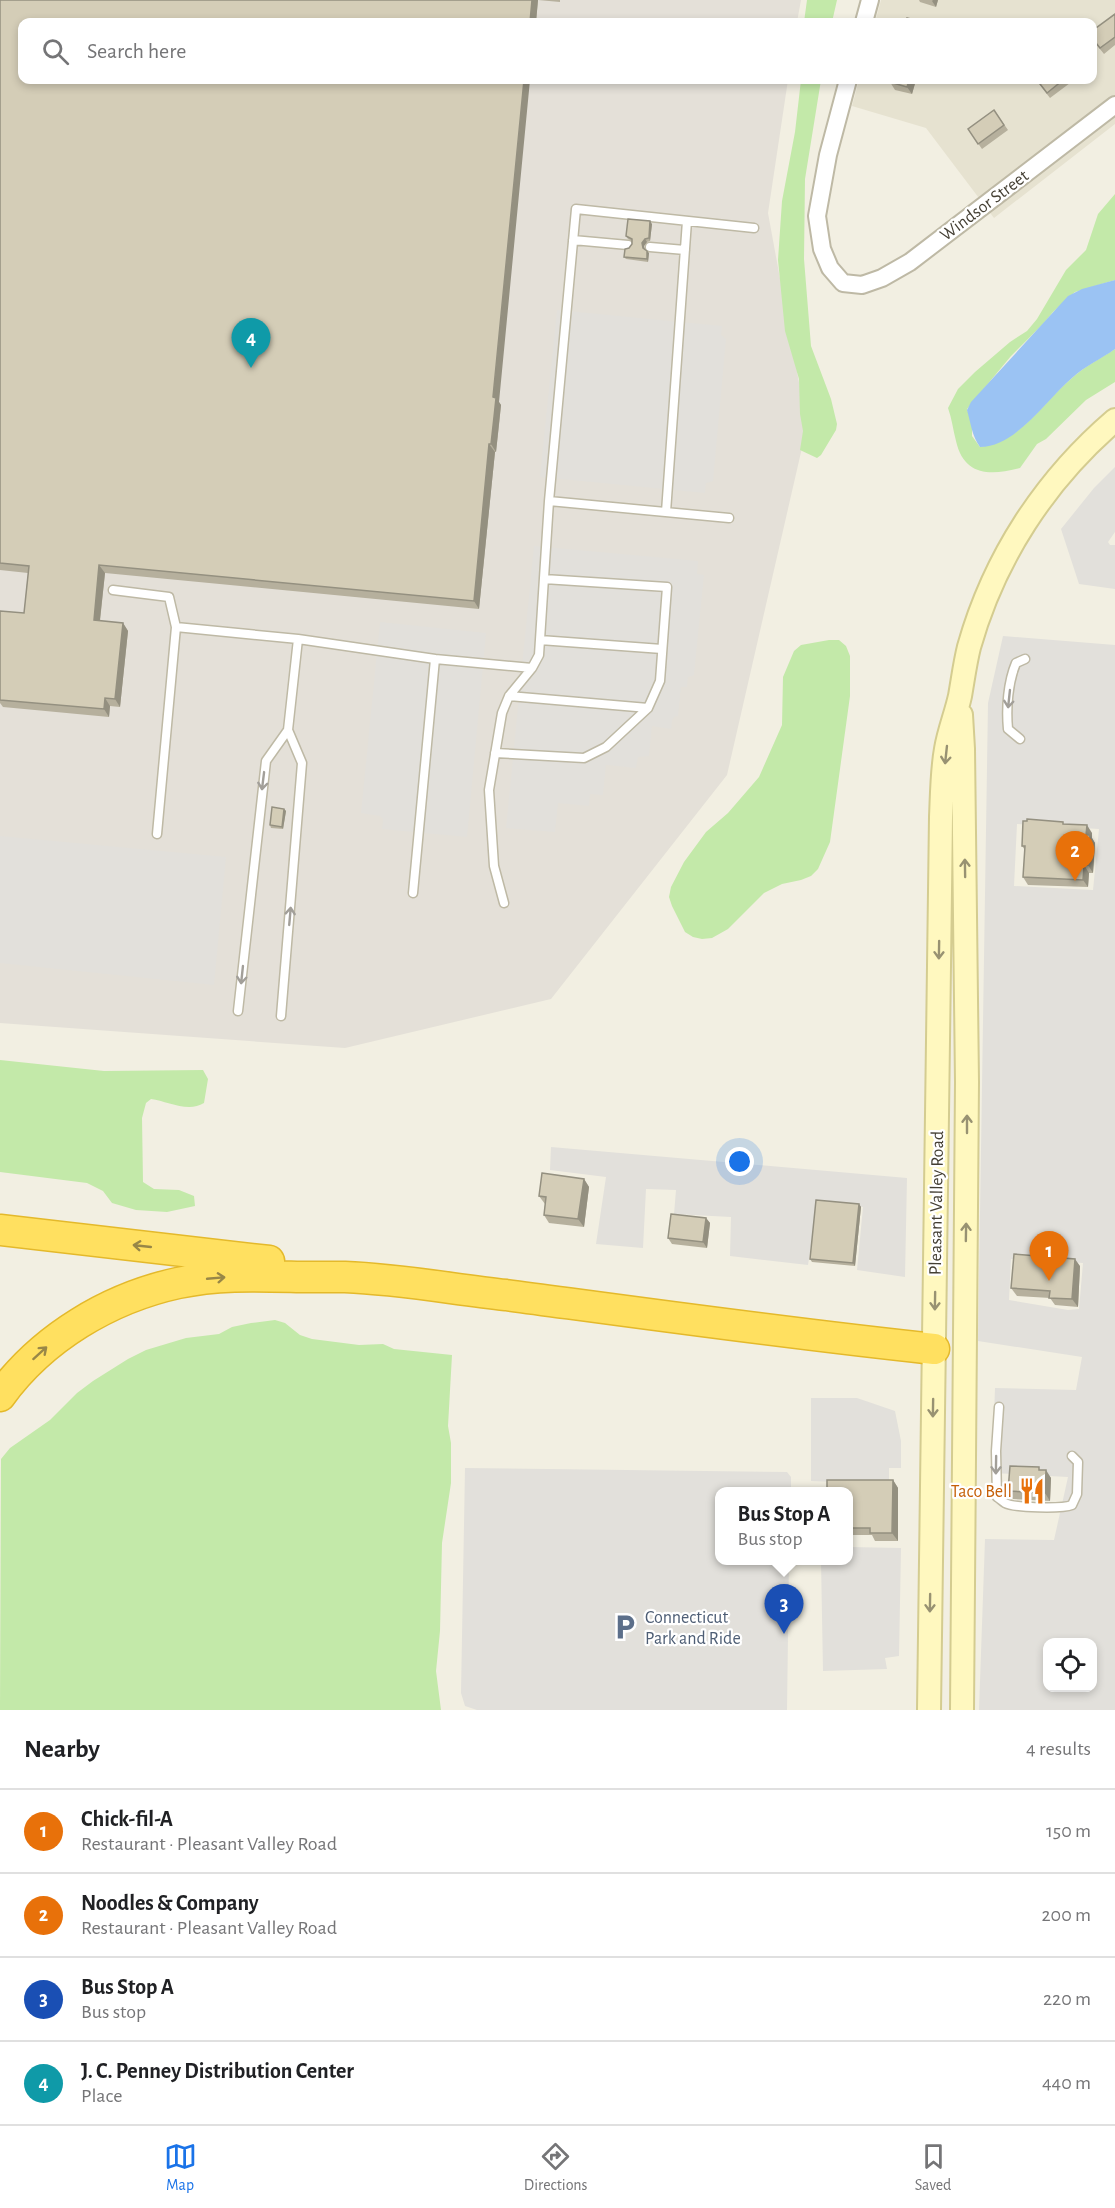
<!DOCTYPE html>
<meta charset="utf-8">
<style>
:root{--surface:#fff;--page:#f6f6f6;--text:#202124;--muted:#757577;--line:#e0e0e0;--accent:#1a73e8}
body{margin:0;font-family:"Alegreya Sans",sans-serif;background:var(--page);color:var(--text)}
.controls{position:absolute;right:18px;bottom:18px;display:grid;overflow:hidden;border-radius:12px;box-shadow:0 3px 9px #0003}
.controls button{width:54px;height:54px;display:grid;place-items:center;padding:0;border:0;border-bottom:2px solid var(--line);background:var(--surface);color:var(--text);font:30px sans-serif}
.you{position:absolute;left:740px;top:1162px;width:21px;height:21px;margin:-15px;border:4px solid #fff;border-radius:50%;background:#1a73e8;box-shadow:0 0 0 9px #1a73e833}
.badge{display:grid;place-items:center;width:39px;height:39px;border-radius:50%;background:var(--accent);color:#fff;font-size:20px;font-weight:700}
.pin{position:absolute;translate:-50% -50px;filter:drop-shadow(0 2px 3px #0008)}
.pin::after{content:'';position:absolute;top:32px;width:21px;height:18px;background:inherit;clip-path:polygon(0 0,100% 0,50% 100%)}
.popup{position:absolute;left:715px;top:1487px;width:138px;height:78px;box-sizing:border-box;display:grid;place-content:center;border-radius:12px;background:var(--surface);filter:drop-shadow(0 2px 4px #0005);font-size:20px;white-space:nowrap;color:var(--muted)}
.popup b{font-size:22px;color:var(--text)}
.popup::after{content:'';position:absolute;left:50%;top:100%;margin-left:-12px;border:12px solid transparent;border-top-color:var(--surface)}
.list{margin:0;padding:0;list-style:none}
h2{display:flex;justify-content:space-between;align-items:center;height:78px;margin:0;padding:0 24px;font-size:26px}
h2 small{font-size:20px;font-weight:400;color:var(--muted)}
.list li{display:grid;grid-template-columns:39px 1fr auto;gap:18px;align-items:center;box-sizing:border-box;height:84px;padding:0 24px;border-top:2px solid var(--line)}
.list b{display:block;font-size:22px;white-space:nowrap}
.list p{margin:0;font-size:20px;white-space:nowrap;color:var(--muted)}
.list em{font-size:20px;font-style:normal;color:var(--muted)}
.icon{flex:none;width:33px;height:33px;fill:none;stroke:currentColor;stroke-width:2;stroke-linecap:round;stroke-linejoin:round}
.map{position:relative;flex:none;width:1115px;height:1710px;overflow:hidden}
.search{position:absolute;background:var(--surface);box-shadow:0 3px 9px #0003;left:18px;right:18px;top:18px;height:66px;display:flex;align-items:center;gap:15px;box-sizing:border-box;padding:0 21px;border-radius:12px;color:var(--muted);font-size:22px}
.sheet{height:414px;background:var(--surface)}
nav{display:flex;justify-content:space-around;align-items:center;box-sizing:border-box;height:84px;border-top:2px solid var(--line);background:var(--surface);font-size:16px;color:var(--muted)}
nav a{display:grid;justify-items:center;gap:3px}
nav .on{color:var(--accent)}
.map>svg:first-child{display:block}
</style>
<div class="map">
<svg width="1115" height="1710" viewBox="0 0 1115 1710">
<rect width="100%" height="100%" fill="#f2efe2"/>
<path fill="#e6e2d0" d="M881,0H1115V124L994,218L926,128L852,106L859,80H1092V22H875Z"/>
<path fill="#e4e0d8" d="M0,0H801L797,22H22V80H788L768,213L807,426L727,775L551,999L345,1048L0,1023Z"/>
<path fill="#c3e9a9" d="M807,0H837L832,22H804Z
M801,80H821L805,179L804,259L811,346L831,399L837,424L836,430L821,455L817,458L800,450L803,431L800,414L799,379L785,331L778,260L782,201L795,132Z
M1115,194V280L1075,292L1053,312L1043,324L1011,356L967,409L972,424V436L980,447C1022,441 1042,403 1072,378C1084,367 1101,358 1115,349V382L1086,400L1046,439L1037,444L1020,468C990,476 964,476 956,441C953,430 952,419 948,408L958,389L975,372L1010,342L1027,331L1037,319L1066,270L1086,250L1098,214Z
M829,640H839L846,646L850,656V696L830,842L818,869L811,876L801,880L782,884L764,893L728,929L712,938L702,939L693,937L685,932L672,906L669,897L671,887L684,862L706,832L728,813L759,777L782,725L783,677L794,651L801,645Z
M0,1060L104,1071L203,1070L208,1079L204,1103C188,1113 167,1101 151,1099L146,1103L142,1118L143,1182L154,1189L179,1190L194,1196L195,1206L167,1212L136,1210L112,1203L103,1191L87,1183L0,1172Z
M275,1320L285,1323L300,1335L312,1339L359,1345L383,1344L394,1349L452,1355L448,1426L451,1443V1483L442,1543L440,1631L436,1671L441,1710H0L1,1459L10,1448L50,1420L77,1393L93,1381L128,1359L146,1350L186,1338L219,1334L232,1327L251,1323Z"/>
<path fill="#e2e0db" fill-rule="evenodd" d="M557,310L722,326L721,335L726,339L713,481L706,483L705,493L540,477Z
M1115,467V532L1108,542L1110,545H1115V589L1079,584L1061,529L1094,488Z
M534,546L698,561L697,574L704,575L694,675L688,677L687,687H681L678,716L674,717L672,720L671,729L652,726L649,756L638,757L636,768L606,765L603,795L590,794L589,806L558,803L555,832L506,828Z
M380,622L486,633L467,837L382,829L383,819L380,816L361,813Z
M1003,636L1115,645V1710H979L985,1539L1054,1540L1068,1477L992,1473L995,1388L1076,1390L1082,1357L978,1341L988,703ZM1017,824L1099,829L1093,890L1014,886ZM1011,1259L1083,1263L1079,1309L1068,1310L1009,1300ZM1048,1642H1092V1688H1048Z
M0,836L226,857L214,985L0,963Z
M551,1147L907,1178L905,1277L857,1270L863,1207L818,1201L808,1265L730,1256L731,1217L674,1214L676,1190L646,1189L643,1248L596,1244L606,1177L550,1170Z
M811,1398H857L895,1411L901,1441V1468H889V1484L811,1481Z
M465,1468L787,1472L791,1477V1491L720,1492V1560L789,1561L787,1710H477L465,1706L461,1693Z
M849,1547L901,1548L899,1656L885,1658L887,1669L823,1671L821,1561L848,1560Z"/>
<path fill="#9bc3f3" d="M1115,280V349C1101,359 1085,366 1072,378C1046,400 1016,447 980,447C972,436 971,424 967,410L971,402L1068,296L1082,289Z"/>
<g fill="none" stroke-linecap="round" stroke-linejoin="round">
<g stroke="#beb9a5" stroke-width="11">
<path id="lane" d="M573,240L628,245
M650,247L685,250
M549,501L576,209L754,228
M666,512L687,221
M113,590L169,597L176,627
M298,639L435,659L413,893
M540,640L662,649
M435,659L532,668L509,696L502,713L489,790L494,866L504,903
M532,668L539,655L549,501L729,518
M509,696L648,708
M1020,739L1008,729C1006,708 1008,682 1016,663L1025,659
M495,753L584,758L606,747L648,708L660,681L667,587L544,579
M157,834L176,627L298,639L288,730L302,763L281,1016
M238,1011L266,761L288,730
M999,1407L996,1451L997,1497C1000,1499 1002,1501 1005,1503C1014,1508 1062,1509 1072,1505L1077,1494L1078,1462L1072,1456"/>
</g>
<g stroke="#beb9a5" stroke-width="20">
<path id="street" d="M864,22L870,0
M848,80L828,155L817,216L822,249L830,268L843,283L862,285L882,278L910,262L1115,105"/>
</g>
<g stroke="#d4cc90" stroke-width="26">
<path id="secondary" d="M961,715L963,749L967,1082L962,1710
M929,1710L941,817C942,795 942,771 946,749C949,731 956,714 960,696C963,679 965,663 969,647C994,558 1045,480 1115,420"/>
</g>
<g stroke="#e4b92b" stroke-width="33">
<path id="highway" d="M0,1230L269,1261
M0,1396C42,1338 109,1298 178,1283C219,1274 260,1276 301,1277C315,1277 330,1277 345,1277C398,1279 452,1289 506,1295C648,1314 791,1334 934,1349"/>
</g>
<use href="#lane" stroke="#fff" stroke-width="8"/>
<use href="#street" stroke="#fff" stroke-width="16"/>
<use href="#secondary" stroke="#fff8bf" stroke-width="22"/>
<use href="#highway" stroke="#ffe060" stroke-width="30"/>
</g>
<path fill="#b6b09d" d="M0,0H560V2L538,0L536,22H22L499,402L501,405L499,425L496,452H495L479,609L105,573L100,621L123,623L128,631L120,707L110,706L109,717L3,707L0,703V611L24,613L28,573L0,570Z
M919,0H938L936,7L920,2Z
M1115,14V45L1104,54L1092,39Z
M891,80H916L912,94L895,90L890,82Z
M1036,80H1074L1050,98Z
M994,110L1008,130L982,149L968,129Z
M652,224L650,241L647,242L644,246V249L649,253L648,262L626,259L624,257L632,244V241L628,239L626,236Z
M284,809L286,811L283,829L271,828L270,825Z
M1064,824L1092,833V838L1095,843L1093,873H1089L1088,887L1028,885L1023,877L1025,850L1022,846Z
M584,1179L589,1187L584,1227L549,1223L544,1215L545,1204L539,1196Z
M859,1204L861,1207L855,1266L812,1262L810,1259Z
M706,1218L710,1223L707,1248L672,1244L668,1238Z
M1080,1266L1078,1307L1055,1305L1050,1298L1017,1296L1011,1288Z
M1041,1470L1051,1478L1050,1501L1013,1499L1008,1491Z
M893,1480L898,1488V1541H875L872,1535H849V1491Z"/>
<path fill="#949080" d="M532,0H538L536,22H530Z
M933,0H938L936,7L932,1Z
M524,80H530L499,402L501,405L496,452L491,444L493,397Z
M909,80H916L912,94L907,87Z
M650,221L652,224L650,241L649,238Z
M645,239L647,242L644,246L645,250L643,248L642,243Z
M647,251L649,253L648,262L647,259Z
M489,444L495,452L479,609L474,601Z
M99,565L105,573L99,628L94,620Z
M123,623L128,631L120,707L115,699Z
M105,698L110,706L109,717L104,709Z
M284,809L286,811L283,829L282,827Z
M1087,825L1092,833V838L1095,843L1093,873L1088,865L1086,835Z
M1084,865L1089,873L1088,887L1083,880Z
M584,1179L589,1187L584,1227L578,1219Z
M859,1204L861,1207L855,1266L853,1263Z
M706,1218L710,1223L707,1248L703,1242Z
M1075,1259L1080,1266L1078,1307L1072,1299Z
M1046,1470L1051,1478L1050,1501L1045,1493Z
M893,1480L898,1488V1541L892,1533Z"/>
<path fill="#d4cdb7" stroke="#949080" stroke-width="1.5" d="M0,0H532L530,22H22V80H524L493,397L496,398L494,417L491,444H489L474,601L99,565L94,620L123,623L115,699L105,698L104,709L0,700V611L24,613L29,566L0,563Z
M1115,14V37L1100,48L1092,38V31Z
M907,18L922,22H906Z
M891,80H909L907,87L890,82Z
M1037,80H1063L1047,93Z
M994,110L1004,125L978,144L968,129Z
M628,219L650,221L649,238L645,239L642,243L643,248L647,251V259L624,257L625,249L629,248L632,244V239L626,236Z
M272,807L284,809L282,827L270,825Z
M1027,819L1063,822V824L1087,825L1086,835H1090L1088,865H1084L1083,880L1023,877L1025,846H1022L1023,821H1027Z
M542,1173L584,1179L578,1219L544,1215L546,1197L539,1196Z
M816,1200L859,1204L853,1263L810,1259Z
M671,1214L706,1218L703,1242L668,1238Z
M1014,1254L1075,1259L1072,1299L1049,1298L1050,1291L1011,1288Z
M1010,1466L1039,1467V1470H1046L1045,1493L1008,1491Z
M827,1480H893L892,1533H870V1528H849V1491H827Z"/>
<defs><path id="oneway-shaft" d="M-6 0H5M1.5-3L5.5 0L1.5 3" fill="none" stroke-width="1.6" stroke-linecap="round" stroke-linejoin="round" transform="scale(1.5)"/></defs>
<g stroke="#a29f99">
<use href="#oneway-shaft" transform="translate(1009 699) rotate(96)"/>
<use href="#oneway-shaft" transform="translate(263 781) rotate(97)"/>
<use href="#oneway-shaft" transform="translate(290 916) rotate(-85)"/>
<use href="#oneway-shaft" transform="translate(242 975) rotate(96)"/>
<use href="#oneway-shaft" transform="translate(996 1465) rotate(91)"/>
</g>
<g stroke="#989272">
<use href="#oneway-shaft" transform="translate(946 755) rotate(96)"/>
<use href="#oneway-shaft" transform="translate(965 868) rotate(-91)"/>
<use href="#oneway-shaft" transform="translate(939 950) rotate(91)"/>
<use href="#oneway-shaft" transform="translate(967 1124) rotate(-90)"/>
<use href="#oneway-shaft" transform="translate(966 1232) rotate(-89)"/>
<use href="#oneway-shaft" transform="translate(935 1301) rotate(91)"/>
<use href="#oneway-shaft" transform="translate(933 1408) rotate(91)"/>
<use href="#oneway-shaft" transform="translate(930 1603) rotate(91)"/>
</g>
<g stroke="#988747">
<use href="#oneway-shaft" transform="translate(142 1246) rotate(-174)"/>
<use href="#oneway-shaft" transform="translate(216 1278) rotate(-5)"/>
<use href="#oneway-shaft" transform="translate(40 1353) rotate(-42)"/>
</g>
<defs>
<g id="restaurant-bare" transform="scale(2.07)"><path d="M-5-6h1v4h1v-4h1v4h1v-4h1v5L-1.5 .5V6h-2V.5L-5-1ZM5-6V6H3V1.5H1.5Q1.5-4 5-6Z" fill="#e8710a" stroke="#fff" stroke-width="2.5" paint-order="stroke"/></g>
<g id="parking-bare" transform="scale(2.07)"><path d="M-3.5-5.5H1a3.5 3.5 0 0 1 0 7H-1V5.5H-3.5ZM-1-3.4V-.6H.8a1.4 1.4 0 0 0 0-2.8Z" fill="#5c6f8a" stroke="#fff" stroke-width="2.5" paint-order="stroke"/></g>
</defs>
<g fill-rule="evenodd">
<use href="#restaurant-bare" x="1032" y="1491"/>
<use href="#parking-bare" x="625" y="1627"/>
</g>
<g text-anchor="middle" stroke-width="4.5" stroke-linejoin="round" paint-order="stroke">
<g font-size="18" fill="#443f33" stroke="#fff">
<text transform="translate(984 205) rotate(-37)" y="6">Windsor Street</text>
<text transform="translate(936 1203) rotate(-89)" y="6">Pleasant Valley Road</text>
</g>
<g font-size="18" fill="#c56008" stroke="#fff" text-anchor="end">
<text x="1012" y="1497">Taco Bell</text>
</g>
<g font-size="18" fill="#4e5e75" stroke="#fff" text-anchor="start">
<text x="645" y="1623">Connecticut<tspan x="645" dy="21">Park and Ride</tspan></text>
</g>
</g>
</svg>
<div class="controls">
<button><svg class="icon" aria-label="locate" viewBox="0 0 24 24"><circle cx="12" cy="12" r="6"/><path d="M12 2v4M12 18v4M2 12h4M18 12h4"/></svg></button>
</div>
<div class="you"></div>
<div class="pin badge" style="left:1049px;top:1281px;background:#e8710a">1</div>
<div class="pin badge" style="left:1075px;top:881px;background:#e8710a">2</div>
<div class="pin badge" style="left:784px;top:1634px;background:#1a4fb4">3</div>
<div class="popup"><b>Bus Stop A</b>Bus stop</div>
<div class="pin badge" style="left:251px;top:368px;background:#0f9aa8">4</div>
<div class="search"><svg class="icon" aria-label="search" viewBox="0 0 24 24"><circle cx="10" cy="10" r="6"/><path d="M15 15l6 6"/></svg>Search here</div>
</div>
<section class="sheet">
<h2>Nearby<small>4 results</small></h2>
<ul class="list">
<li><span class="badge" style="background:#e8710a">1</span><div><b>Chick-fil-A</b><p>Restaurant · Pleasant Valley Road</p></div><em>150 m</em></li>
<li><span class="badge" style="background:#e8710a">2</span><div><b>Noodles &amp; Company</b><p>Restaurant · Pleasant Valley Road</p></div><em>200 m</em></li>
<li><span class="badge" style="background:#1a4fb4">3</span><div><b>Bus Stop A</b><p>Bus stop</p></div><em>220 m</em></li>
<li><span class="badge" style="background:#0f9aa8">4</span><div><b>J. C. Penney Distribution Center</b><p>Place</p></div><em>440 m</em></li>
</ul>
</section>
<nav>
<a class="on"><svg class="icon" aria-label="map" viewBox="0 0 24 24"><path d="M3 6l6-2 6 2 6-2v14l-6 2-6-2-6 2zM9 4v14M15 6v14"/></svg>Map</a>
<a><svg class="icon" aria-label="directions" viewBox="0 0 24 24"><path d="M12 3l9 9-9 9-9-9zM9 14v-3h6M13 9l2 2-2 2"/></svg>Directions</a>
<a><svg class="icon" aria-label="saved" viewBox="0 0 24 24"><path d="M7 4h10v16l-5-4-5 4z"/></svg>Saved</a>
</nav>
